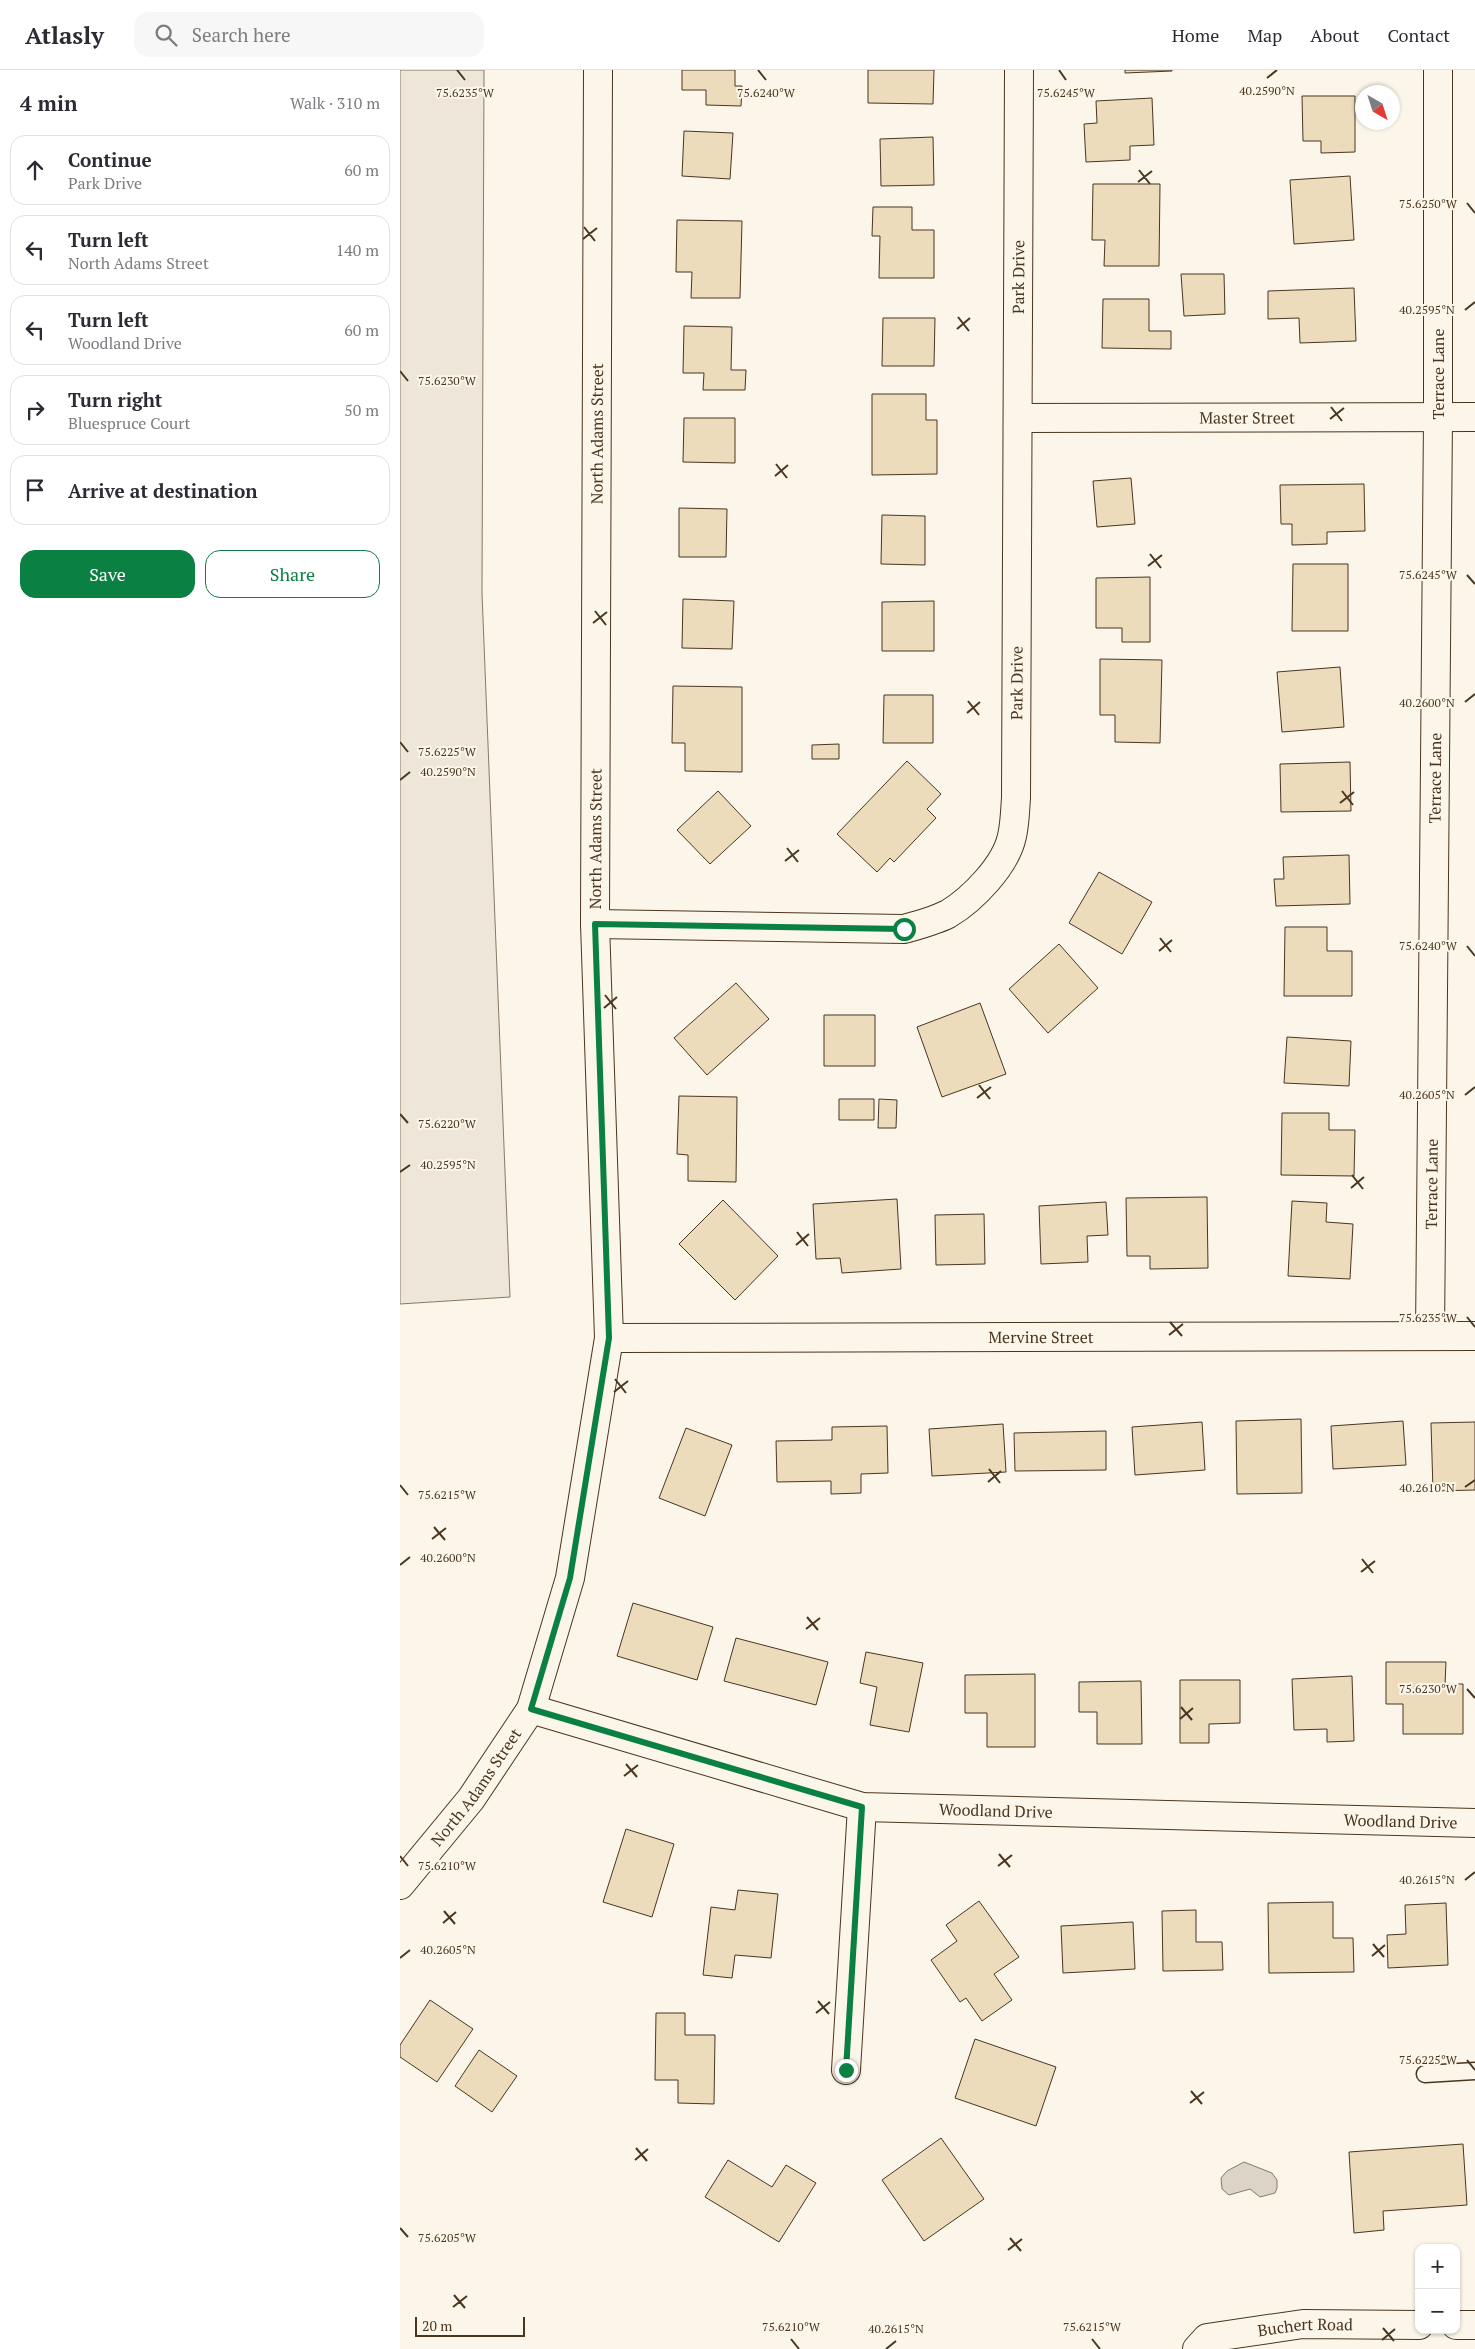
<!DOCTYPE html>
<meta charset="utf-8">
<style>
:root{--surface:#fff;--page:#f7f7f7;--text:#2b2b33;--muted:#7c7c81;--line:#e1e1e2;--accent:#0b8043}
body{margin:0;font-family:"PT Serif",serif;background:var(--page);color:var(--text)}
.controls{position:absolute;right:15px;bottom:15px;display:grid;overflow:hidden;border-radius:10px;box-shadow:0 1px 4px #0004}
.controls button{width:45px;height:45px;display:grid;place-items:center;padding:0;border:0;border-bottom:1px solid var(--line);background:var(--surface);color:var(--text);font:25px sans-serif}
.compass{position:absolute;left:955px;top:15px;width:45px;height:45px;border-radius:50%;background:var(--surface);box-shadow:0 1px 4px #0004;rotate:141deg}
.scale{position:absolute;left:15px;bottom:12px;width:110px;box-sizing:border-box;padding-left:5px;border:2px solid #4a3520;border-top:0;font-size:14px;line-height:18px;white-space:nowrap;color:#4a3520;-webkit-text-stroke:4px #fbf6e9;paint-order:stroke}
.stop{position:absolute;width:15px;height:15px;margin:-11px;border:4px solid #0b8043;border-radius:50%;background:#fff}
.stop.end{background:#0b8043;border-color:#fff;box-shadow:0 1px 5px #0008}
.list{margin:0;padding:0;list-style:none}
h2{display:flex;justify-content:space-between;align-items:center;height:65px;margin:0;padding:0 20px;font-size:21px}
h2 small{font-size:16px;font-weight:400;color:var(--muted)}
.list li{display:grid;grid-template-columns:32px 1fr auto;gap:15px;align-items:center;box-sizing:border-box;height:70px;margin:0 10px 10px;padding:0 10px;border:1px solid var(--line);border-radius:15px}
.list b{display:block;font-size:19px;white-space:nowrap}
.list p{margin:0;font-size:16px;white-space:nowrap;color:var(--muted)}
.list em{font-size:16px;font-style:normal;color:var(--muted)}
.actions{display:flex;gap:10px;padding:15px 20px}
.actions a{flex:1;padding:11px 0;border:1px solid var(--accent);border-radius:15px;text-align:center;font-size:18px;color:var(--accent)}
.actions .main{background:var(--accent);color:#fff}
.icon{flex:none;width:28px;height:28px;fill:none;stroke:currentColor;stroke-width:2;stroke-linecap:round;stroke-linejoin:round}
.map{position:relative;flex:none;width:1075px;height:2279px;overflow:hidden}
header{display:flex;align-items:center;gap:30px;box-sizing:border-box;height:70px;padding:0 25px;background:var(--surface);border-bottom:1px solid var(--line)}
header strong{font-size:24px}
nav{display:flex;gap:28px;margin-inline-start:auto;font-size:18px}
.search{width:350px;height:45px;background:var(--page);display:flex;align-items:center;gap:12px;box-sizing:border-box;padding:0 18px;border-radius:15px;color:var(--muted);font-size:19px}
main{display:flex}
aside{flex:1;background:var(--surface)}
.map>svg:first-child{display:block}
</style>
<header>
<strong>Atlasly</strong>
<div class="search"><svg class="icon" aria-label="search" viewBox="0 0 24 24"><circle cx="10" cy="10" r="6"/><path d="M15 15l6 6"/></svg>Search here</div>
<nav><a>Home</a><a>Map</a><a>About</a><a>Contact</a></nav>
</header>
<main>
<aside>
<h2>4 min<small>Walk · 310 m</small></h2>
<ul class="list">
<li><svg class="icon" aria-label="ahead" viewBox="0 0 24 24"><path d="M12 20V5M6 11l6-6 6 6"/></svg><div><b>Continue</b><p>Park Drive</p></div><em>60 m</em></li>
<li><svg class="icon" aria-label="left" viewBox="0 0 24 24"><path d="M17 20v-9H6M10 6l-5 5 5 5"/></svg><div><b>Turn left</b><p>North Adams Street</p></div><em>140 m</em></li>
<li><svg class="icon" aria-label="left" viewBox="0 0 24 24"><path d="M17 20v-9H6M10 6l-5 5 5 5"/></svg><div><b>Turn left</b><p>Woodland Drive</p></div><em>60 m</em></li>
<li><svg class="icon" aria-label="right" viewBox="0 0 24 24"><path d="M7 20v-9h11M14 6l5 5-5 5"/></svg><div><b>Turn right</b><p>Bluespruce Court</p></div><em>50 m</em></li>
<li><svg class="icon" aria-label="arrive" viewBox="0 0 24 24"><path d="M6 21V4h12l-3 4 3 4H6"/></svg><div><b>Arrive at destination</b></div></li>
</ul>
<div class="actions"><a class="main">Save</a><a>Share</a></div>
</aside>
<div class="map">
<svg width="1075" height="2279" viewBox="0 0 1075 2279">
<rect width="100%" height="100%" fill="#fbf6e9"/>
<path fill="#ede6d9" stroke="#887966" d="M0,0H84L82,523L110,1227L0,1234Z"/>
<path fill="#dcd4c6" stroke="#887966" d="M844,2092L872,2103L877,2110V2118L875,2123L860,2127L850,2119L829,2125L822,2119L821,2108L827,2101Z"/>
<path fill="#ecdcbc" stroke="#4a3520" d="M282,0H335V16H342L341,36L306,35V20H282Z
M468,0H534L533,34L468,33Z
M725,0H772V1L725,3Z
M902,26H955V82L921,83V71H903Z
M752,28L754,75L730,76V90L686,92L684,54L697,53L696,31Z
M284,61L333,63L330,109L282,106Z
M533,67L534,115L481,116L480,69Z
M950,106L954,170L894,174L890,110Z
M693,114H760L759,196H704L705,170H692Z
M473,137H512V160H534V208H479L480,166H472Z
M277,150L342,151L340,228H291L292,202H276Z
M781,204H824L825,244L784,246Z
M954,218L956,271L900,273L899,248L868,249V221Z
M703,229H749V261H771V279L702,278Z
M483,248H535L534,296H482Z
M284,256L332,257L331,300H346L345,320H303L304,303H283Z
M472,324H526V350H537V404L472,405Z
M284,348H335V393L283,392Z
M731,408L735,454L697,457L693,411Z
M964,414L965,461L927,462V474L892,475V454H881L880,415Z
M279,438L327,439L326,487H279Z
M482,445L525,446V495L481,494Z
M893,494H948V561H892Z
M750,507V572H722V558H696V508Z
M283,529L334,531L332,579L282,578Z
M534,531V581H482V532Z
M700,589L762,590L760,673L715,672V645H700Z
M940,597L944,657L882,662L877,602Z
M273,616L342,617V702L285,701V673H272Z
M484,625H533V673H483Z
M439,674V689H412V675Z
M507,691L541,724L527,739L536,748L494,792L490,788L477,802L437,764Z
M950,692L951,741L881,742L880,694Z
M318,721L351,756L310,794L277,760Z
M949,785L950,834L876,836L874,809H884L883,787Z
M699,802L752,832L722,884L669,853Z
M885,857H927V881H952V926H884Z
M659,874L698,918L648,963L609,919Z
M336,913L369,949L307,1005L274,968Z
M580,933L606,1004L542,1027L517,957Z
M424,945H475V996H424Z
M887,967L951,971L949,1016L884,1013Z
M279,1026L337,1027L336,1112L288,1111V1085L277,1084Z
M439,1029H474V1050H439Z
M479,1029L497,1030L496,1058H478Z
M882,1043H929V1060H955L954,1106L881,1105Z
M807,1127L808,1198L750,1199V1186H727L726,1128Z
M497,1129L501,1199L442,1203L440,1188L416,1189L413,1134Z
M323,1130L378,1186L335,1230L279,1174Z
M892,1131L927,1133L926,1152L953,1154L950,1209L888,1206Z
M706,1132L708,1165L687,1166L688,1192L641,1194L639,1136Z
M584,1144L585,1194L536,1195L535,1145Z
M901,1349L902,1423L837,1424L836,1351Z
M1003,1351L1006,1395L933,1399L931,1356Z
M802,1352L805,1400L735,1405L732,1357Z
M1075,1352V1420L1033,1421L1031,1353Z
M603,1354L606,1402L532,1406L529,1359Z
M487,1356L488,1403L461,1404V1423L431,1424V1411L377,1412L376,1371L432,1370V1357Z
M286,1358L332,1375L305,1446L259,1428Z
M706,1361V1400L615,1401L614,1363Z
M233,1533L313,1557L297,1610L217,1586Z
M336,1568L428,1592L416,1635L324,1611Z
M466,1582L523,1593L509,1662L470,1655L477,1617L460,1613Z
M986,1592H1046L1045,1614H1063V1664H1003V1634H986Z
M635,1604V1677H587V1643H565V1605Z
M952,1606L954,1671L927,1672V1659L894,1660L892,1609Z
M780,1610H840V1653L809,1654V1673H780Z
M741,1611L742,1674H697V1642H679V1612Z
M226,1759L274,1774L252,1847L203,1832Z
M338,1820L378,1824L371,1888L335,1885L332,1908L303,1905L311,1837L335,1840Z
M579,1831L619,1887L594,1904L612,1930L582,1951L566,1928L560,1932L531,1890L557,1871L546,1855Z
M933,1832V1868H953L954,1902L869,1903L868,1833Z
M1046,1833L1048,1895L988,1898L987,1865L1006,1864L1005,1835Z
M796,1840V1872H822L823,1900L763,1901L762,1841Z
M733,1852L735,1899L663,1903L661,1856Z
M30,1930L73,1959L37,2012L0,1987V1975Z
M256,1943H285V1965H315L314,2034L278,2033V2010H255Z
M575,1969L656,1997L636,2056L555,2028Z
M79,1980L117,2006L92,2042L55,2016Z
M541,2068L584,2129L524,2171L482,2110Z
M1063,2074L1067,2135L983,2141L984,2160L954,2163L949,2082Z
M328,2090L372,2117L386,2095L416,2113L379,2172L305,2127Z"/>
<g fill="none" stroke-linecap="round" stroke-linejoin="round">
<g stroke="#4a3520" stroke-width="19">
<path id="service" d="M1025,2004L1075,2001"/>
</g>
<g stroke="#4a3520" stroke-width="30">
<g id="minor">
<path id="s1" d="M618,348L1075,347"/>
<path id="s2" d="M195,854L504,859C519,855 534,851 548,844C573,829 606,795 612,766C615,753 615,740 616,728L619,0"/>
<path id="s3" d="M1030,1266L1038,348V0"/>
<path id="s4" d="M209,1268L1075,1266"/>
<path id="s5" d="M131,1639L462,1737L1075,1753"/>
<path d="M446,2000L462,1737"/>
</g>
</g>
<g stroke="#4a3520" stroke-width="30">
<g id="tertiary">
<path id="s6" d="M0,1815L71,1729L131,1639L170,1508L209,1268L195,854L198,0"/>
<path d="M1056,2255H1075"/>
<path id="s7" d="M797,2279L807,2268L903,2254L1019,2255"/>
</g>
</g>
<use href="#service" stroke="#fbf6e9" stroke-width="16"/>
<use href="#minor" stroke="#fbf6e9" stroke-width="28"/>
<use href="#tertiary" stroke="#fbf6e9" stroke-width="28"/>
</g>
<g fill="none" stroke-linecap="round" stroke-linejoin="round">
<path stroke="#0b8043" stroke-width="6" d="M446,2000L462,1737L131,1639L170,1508L209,1268L195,854L504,859"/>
</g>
<path fill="none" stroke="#4a3520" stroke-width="2" d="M57,0L65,10M358,0L366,10M659,0L666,10M867,8L877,0M739,100L750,114M738,112L752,101M1067,133L1075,143M184,157L195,171M183,169L197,158M1065,240L1075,232M558,247L569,261M557,259L570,248M0,301L8,311M931,337L942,351M930,349L944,338M376,394L387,408M375,406L388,395M750,484L761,498M748,496L762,485M1067,505L1075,514M195,541L206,555M193,553L207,542M568,631L579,645M1065,632L1075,624M567,643L580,632M0,672L8,682M0,710L10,702M942,721L953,735M940,733L954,722M387,778L398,792M385,791L399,780M760,868L771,882M1067,876L1075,886M759,881L772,870M205,925L216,939M204,938L217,927M579,1015L590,1029M1065,1025L1075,1017M577,1028L591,1017M0,1044L8,1053M0,1102L10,1095M952,1105L963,1119M951,1118L964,1107M397,1162L408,1176M396,1175L409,1164M1067,1247L1075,1257M770,1252L782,1266M769,1265L783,1254M215,1309L226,1323M214,1322L228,1311M589,1399L600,1413M588,1412L601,1401M0,1415L8,1425M1065,1417L1075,1410M34,1457L45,1470M32,1469L46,1458M962,1489L973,1503M0,1495L10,1487M961,1502L975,1491M407,1547L418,1560M406,1559L420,1548M1067,1619L1075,1628M781,1637L792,1650M780,1649L793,1638M226,1694L237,1707M224,1706L238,1695M599,1784L610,1797M0,1786L8,1796M598,1796L612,1785M1065,1810L1075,1802M44,1841L55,1854M43,1853L56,1842M973,1874L984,1887M972,1886L985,1875M0,1888L10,1880M418,1931L429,1944M416,1943L430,1932M1067,1990L1075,2000M791,2021L802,2034M790,2033L804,2022M236,2078L247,2091M235,2090L248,2079M0,2158L8,2167M610,2168L621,2181M608,2180L622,2169M54,2225L65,2238M53,2237L67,2226M983,2258L994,2271M391,2269L399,2279M692,2269L700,2279M982,2270L995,2259M486,2279L496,2271"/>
<g text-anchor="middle" stroke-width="4" stroke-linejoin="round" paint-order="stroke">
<g font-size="16" fill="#4a3520" stroke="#fbf6e9">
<text dy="6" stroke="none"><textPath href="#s2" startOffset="1018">Park Drive</textPath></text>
<text dy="6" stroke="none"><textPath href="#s3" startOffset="962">Terrace Lane</textPath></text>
<text dy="6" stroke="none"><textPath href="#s1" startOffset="229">Master Street</textPath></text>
<text dy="6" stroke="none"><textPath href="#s6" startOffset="1504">North Adams Street</textPath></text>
<text dy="6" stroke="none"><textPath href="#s2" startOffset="612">Park Drive</textPath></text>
<text dy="6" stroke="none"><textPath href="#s3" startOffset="558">Terrace Lane</textPath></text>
<text dy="6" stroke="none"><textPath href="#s6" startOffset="1099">North Adams Street</textPath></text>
<text dy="6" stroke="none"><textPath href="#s3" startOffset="152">Terrace Lane</textPath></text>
<text dy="6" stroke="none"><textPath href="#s4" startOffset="432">Mervine Street</textPath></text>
<text dy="6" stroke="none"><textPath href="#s6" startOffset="124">North Adams Street</textPath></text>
<text dy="6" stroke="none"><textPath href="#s5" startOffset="479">Woodland Drive</textPath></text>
<text dy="6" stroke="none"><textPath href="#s5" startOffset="884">Woodland Drive</textPath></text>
<text dy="6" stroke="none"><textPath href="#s7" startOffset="114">Buchert Road</textPath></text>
</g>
</g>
<g font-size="12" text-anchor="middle" fill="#4a3520" stroke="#fbf6e9" stroke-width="4" stroke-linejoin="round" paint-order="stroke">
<text x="867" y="25">40.2590°N</text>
<text x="65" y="27">75.6235°W</text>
<text x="366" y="27">75.6240°W</text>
<text x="666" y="27">75.6245°W</text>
<text x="1028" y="138">75.6250°W</text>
<text x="1027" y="244">40.2595°N</text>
<text x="47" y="315">75.6230°W</text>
<text x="1028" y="509">75.6245°W</text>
<text x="1027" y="637">40.2600°N</text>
<text x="47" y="686">75.6225°W</text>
<text x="48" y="706">40.2590°N</text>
<text x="1028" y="880">75.6240°W</text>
<text x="1027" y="1029">40.2605°N</text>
<text x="47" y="1058">75.6220°W</text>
<text x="48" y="1099">40.2595°N</text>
<text x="1028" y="1252">75.6235°W</text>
<text x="1027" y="1422">40.2610°N</text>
<text x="47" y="1429">75.6215°W</text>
<text x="48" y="1492">40.2600°N</text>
<text x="1028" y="1623">75.6230°W</text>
<text x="47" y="1800">75.6210°W</text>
<text x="1027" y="1814">40.2615°N</text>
<text x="48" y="1884">40.2605°N</text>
<text x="1028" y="1994">75.6225°W</text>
<text x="47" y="2172">75.6205°W</text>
<text x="391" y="2261">75.6210°W</text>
<text x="692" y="2261">75.6215°W</text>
<text x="496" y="2263">40.2615°N</text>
</g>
</svg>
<div class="controls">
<button>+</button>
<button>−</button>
</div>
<svg class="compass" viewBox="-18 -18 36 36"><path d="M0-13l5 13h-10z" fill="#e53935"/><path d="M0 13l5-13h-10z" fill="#7c7c81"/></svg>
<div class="scale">20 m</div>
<div class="stop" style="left:504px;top:859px"></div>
<div class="stop end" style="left:446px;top:2000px"></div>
</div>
</main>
